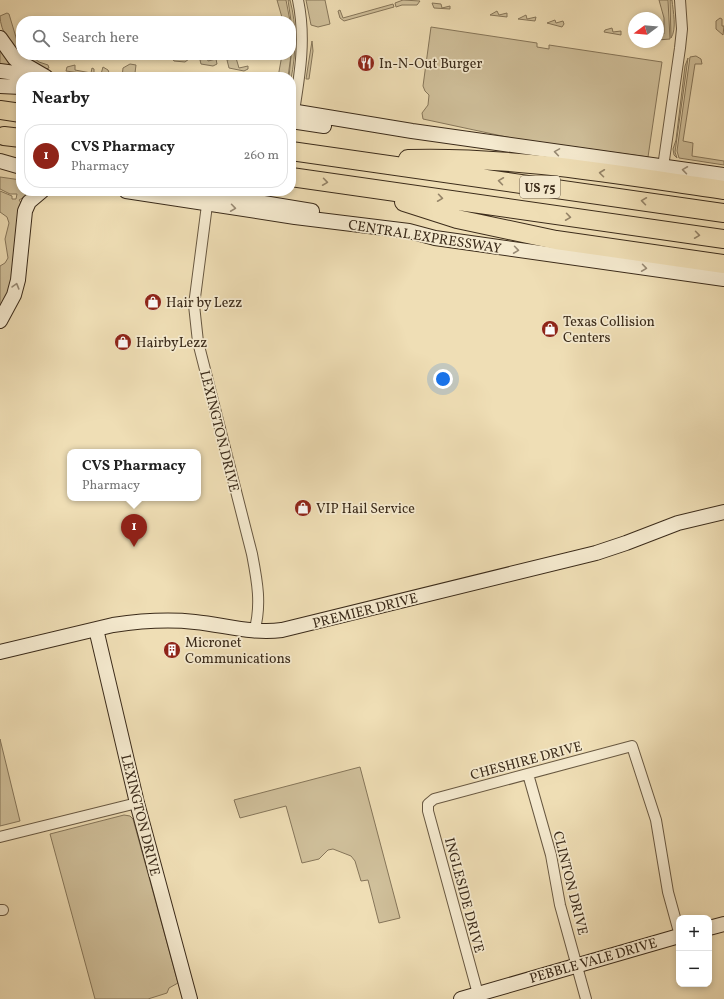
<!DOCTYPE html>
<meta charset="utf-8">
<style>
:root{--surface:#fff;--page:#f6f6f6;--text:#222;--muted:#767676;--line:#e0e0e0;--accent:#8f2418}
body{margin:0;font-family:Vollkorn,serif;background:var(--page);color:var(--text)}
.controls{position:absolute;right:12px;bottom:12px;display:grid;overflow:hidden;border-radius:8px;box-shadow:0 2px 6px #0003}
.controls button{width:36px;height:36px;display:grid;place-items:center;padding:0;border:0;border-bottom:1px solid var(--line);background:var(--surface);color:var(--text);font:20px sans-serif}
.compass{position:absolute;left:628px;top:12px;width:36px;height:36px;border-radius:50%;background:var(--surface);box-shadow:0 2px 6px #0003;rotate:254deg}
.you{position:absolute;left:443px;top:379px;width:14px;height:14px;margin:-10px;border:3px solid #fff;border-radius:50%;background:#1a73e8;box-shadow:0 0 0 6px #1a73e833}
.badge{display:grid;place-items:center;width:26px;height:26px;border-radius:50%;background:var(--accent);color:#fff;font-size:13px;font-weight:700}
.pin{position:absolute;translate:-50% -33px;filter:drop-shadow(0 1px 2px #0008)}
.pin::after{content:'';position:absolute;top:21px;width:14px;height:12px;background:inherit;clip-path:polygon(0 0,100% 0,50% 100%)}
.popup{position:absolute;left:67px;top:449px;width:134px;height:52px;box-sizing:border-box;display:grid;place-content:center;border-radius:8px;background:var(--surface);filter:drop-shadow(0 1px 3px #0005);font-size:13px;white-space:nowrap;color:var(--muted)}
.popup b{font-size:15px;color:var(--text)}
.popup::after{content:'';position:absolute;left:50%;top:100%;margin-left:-8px;border:8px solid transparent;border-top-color:var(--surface)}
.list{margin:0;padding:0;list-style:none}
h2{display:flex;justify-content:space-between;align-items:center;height:52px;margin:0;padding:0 16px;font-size:17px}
h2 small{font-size:13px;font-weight:400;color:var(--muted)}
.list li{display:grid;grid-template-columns:26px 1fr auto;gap:12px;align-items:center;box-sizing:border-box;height:64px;margin:0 8px 8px;padding:0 8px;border:1px solid var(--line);border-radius:16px}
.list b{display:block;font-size:15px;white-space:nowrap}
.list p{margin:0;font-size:13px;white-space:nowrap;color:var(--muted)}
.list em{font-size:13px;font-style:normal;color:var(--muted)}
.icon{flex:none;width:22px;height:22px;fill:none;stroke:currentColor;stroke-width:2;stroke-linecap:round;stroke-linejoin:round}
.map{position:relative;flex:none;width:724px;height:999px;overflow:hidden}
.search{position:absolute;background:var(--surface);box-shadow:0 2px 6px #0003;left:16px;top:16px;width:280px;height:44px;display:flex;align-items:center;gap:10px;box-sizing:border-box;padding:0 14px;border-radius:16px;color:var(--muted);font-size:15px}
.panel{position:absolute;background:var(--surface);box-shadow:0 2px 6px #0003;left:16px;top:72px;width:280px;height:124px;border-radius:16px}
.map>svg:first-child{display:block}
</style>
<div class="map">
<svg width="724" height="999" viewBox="0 0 724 999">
<rect width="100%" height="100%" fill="#efdeb5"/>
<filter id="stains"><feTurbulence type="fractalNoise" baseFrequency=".005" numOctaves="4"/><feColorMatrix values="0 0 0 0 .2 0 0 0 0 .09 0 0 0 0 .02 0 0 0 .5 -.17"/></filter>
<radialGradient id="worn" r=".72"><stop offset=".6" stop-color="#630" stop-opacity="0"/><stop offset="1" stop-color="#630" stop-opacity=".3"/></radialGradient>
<path fill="#d0c09b" stroke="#86765a" d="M277,0H286L290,21H283Z
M288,0H290C297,26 296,53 291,79L289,77L293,35Z
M306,0H325L330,24L318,27L311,25Z
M403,0L420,1L417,5H402L396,7L395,3Z
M659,0H668L670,39L658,40V34H664V18Z
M670,0H672C673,11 677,29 671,38Z
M432,3L441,4L442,8L450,6V9L434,8Z
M393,4L394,7L344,21L340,18L338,11L340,10L343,18Z
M497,11L499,15L507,13V17L490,15Z
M7,13L9,14L18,44L21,46V55H30L39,62L48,65L49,68L46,69C39,67 28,64 23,60C12,50 0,30 0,16Z
M526,15L527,19L536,17L535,21L518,19Z
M720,18L722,19V26H724L723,35L716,29V21Z
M555,20L556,23L563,21L564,24L562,27L547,23Z
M431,27L537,43V47L549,49V45L662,62L648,157L516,139L423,119L422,113L428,105L429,95L425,91L423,86Z
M612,28L613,32L621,31V35L604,32L605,30Z
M312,41L313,51L309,79H306Z
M0,49L11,61L7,68L0,67Z
M174,55H179L180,57L188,55L189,59L185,62L174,61L171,57Z
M282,55H291L288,77H278Z
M696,56L701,59L702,64H695L683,141L693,143L692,156L724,161V165L679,158L677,151L690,57Z
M207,58L208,61L216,59L217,64L213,66L201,64L200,60Z
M236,58L239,68L248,66V69L244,71L229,68L227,60Z
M688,58L675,152L677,158L674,155L673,149L676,140L685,66Z
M130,64L136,65L135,73L159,77H122L123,68Z
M75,65V70L91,73L92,68L94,69V73L101,74L103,67L108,70L110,75L108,77L66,71L67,67Z
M0,177L21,180V191H35L19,200L22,204L17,267L0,314V266L5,263L8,258L5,239L9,223L7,217L0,212V191L12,196V199H16L17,194H10L0,189Z
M0,739L20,821L0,826Z
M360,767L400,918L379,923L368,880L361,881L355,861L351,856L333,849L328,850L319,859L302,863L286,806L240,818L234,800Z
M124,815L130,816L133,819L178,983L169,988L167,993L148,999H95L50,834Z"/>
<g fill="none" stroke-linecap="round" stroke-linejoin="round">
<g stroke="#685841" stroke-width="12">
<path id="street" d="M294,111C300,74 306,38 298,0
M663,167L680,48L682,29L680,0
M207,205L194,305L198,342L252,554C257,580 262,605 254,632
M528,774L551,855L560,905L586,999
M0,837L137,803
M0,910H3
M478,994L428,811V804L434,799L632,746L656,820L668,892L679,932"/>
</g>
<g stroke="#3b2b1a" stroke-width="16">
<path id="secondary" d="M0,38L15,59L46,77
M0,71L37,76
M0,86L21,87
M291,111L412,131L724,175
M291,121L324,126
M0,161L21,167
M126,191L295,217L409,231L435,238L724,279
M192,191L312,211
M0,321L14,295L18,280L25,211L29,202L42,191
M96,629L137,803L190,999
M0,652L113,625C140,621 167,619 195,622C225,625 252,634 282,630L596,553L626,543L678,523L724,512
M709,928L724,924
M461,999L679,936"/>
</g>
<g stroke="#3b2b1a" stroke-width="20">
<path id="highway" d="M0,110L21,113
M4,136L21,138
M291,151L724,213
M408,159C514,156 619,175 724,190
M291,177L724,239
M404,202L457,219L556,240L724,264"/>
</g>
<use href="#street" stroke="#f5eacf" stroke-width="10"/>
<use href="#secondary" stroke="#f5eacf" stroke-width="14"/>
<use href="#highway" stroke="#efdeb5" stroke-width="18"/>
</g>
<defs><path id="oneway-chevron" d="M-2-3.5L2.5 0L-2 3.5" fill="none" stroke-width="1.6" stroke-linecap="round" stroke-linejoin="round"/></defs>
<g stroke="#988a74">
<use href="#oneway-chevron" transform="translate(557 152) rotate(-171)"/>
<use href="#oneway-chevron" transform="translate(685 170) rotate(-172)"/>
<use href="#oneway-chevron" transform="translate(233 208) rotate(8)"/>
<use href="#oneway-chevron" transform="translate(516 250) rotate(8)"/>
<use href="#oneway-chevron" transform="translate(644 268) rotate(8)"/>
<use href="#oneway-chevron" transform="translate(16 286) rotate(-74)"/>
</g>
<g stroke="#958468">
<use href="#oneway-chevron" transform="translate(602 173) rotate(-173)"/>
<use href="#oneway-chevron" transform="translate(501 181) rotate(-172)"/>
<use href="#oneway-chevron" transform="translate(325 182) rotate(8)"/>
<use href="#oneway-chevron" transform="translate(440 198) rotate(8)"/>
<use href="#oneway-chevron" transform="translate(644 201) rotate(-172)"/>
<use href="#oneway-chevron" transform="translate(568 217) rotate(8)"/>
<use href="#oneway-chevron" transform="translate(697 235) rotate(8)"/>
</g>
<defs>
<g id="restaurant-disc" transform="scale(0.9)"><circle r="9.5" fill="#8f2418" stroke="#f5eacf"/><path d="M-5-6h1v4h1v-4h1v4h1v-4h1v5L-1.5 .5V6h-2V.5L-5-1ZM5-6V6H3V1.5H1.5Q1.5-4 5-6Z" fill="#fff"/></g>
<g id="shop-disc" transform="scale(0.9)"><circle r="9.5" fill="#8f2418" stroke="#f5eacf"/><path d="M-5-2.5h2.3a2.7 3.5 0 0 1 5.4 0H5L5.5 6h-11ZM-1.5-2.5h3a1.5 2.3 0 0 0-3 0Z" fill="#fff"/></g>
<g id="building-disc" transform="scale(0.9)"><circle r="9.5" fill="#8f2418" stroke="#f5eacf"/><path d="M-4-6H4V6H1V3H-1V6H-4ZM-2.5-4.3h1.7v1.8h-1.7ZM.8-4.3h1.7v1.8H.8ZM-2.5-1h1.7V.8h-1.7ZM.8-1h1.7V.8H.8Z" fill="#fff"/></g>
</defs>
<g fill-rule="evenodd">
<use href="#restaurant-disc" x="366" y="63"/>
<use href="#shop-disc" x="153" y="302"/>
<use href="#shop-disc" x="550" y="329"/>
<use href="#shop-disc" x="123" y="342"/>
<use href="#shop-disc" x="303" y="508"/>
<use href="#building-disc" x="172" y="650"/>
</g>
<g text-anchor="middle" stroke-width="3.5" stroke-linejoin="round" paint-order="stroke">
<rect fill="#f5eacf" stroke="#736450" stroke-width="1" x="520" y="176" width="40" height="22" rx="3"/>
<g font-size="13" font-weight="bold" fill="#3b2b1a">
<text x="540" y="192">US 75</text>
</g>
<g font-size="14" fill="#3b2b1a" stroke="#f5eacf" text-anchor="start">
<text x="379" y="68">In-N-Out Burger</text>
<text x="166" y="307">Hair by Lezz</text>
<text x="563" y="326">Texas Collision<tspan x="563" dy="16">Centers</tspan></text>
<text x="136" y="347">HairbyLezz</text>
<text x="316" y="513">VIP Hail Service</text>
<text x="185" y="647">Micronet<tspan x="185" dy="16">Communications</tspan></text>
</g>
<g font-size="14" fill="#3b2b1a" stroke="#f5eacf">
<text transform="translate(425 236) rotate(9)" y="5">CENTRAL EXPRESSWAY</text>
<text transform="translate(220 431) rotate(76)" y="5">LEXINGTON DRIVE</text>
<text transform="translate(365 610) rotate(-14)" y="5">PREMIER DRIVE</text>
<text transform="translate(526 760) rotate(-15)" y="5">CHESHIRE DRIVE</text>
<text transform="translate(141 815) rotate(76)" y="5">LEXINGTON DRIVE</text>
<text transform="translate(571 883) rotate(76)" y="5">CLINTON DRIVE</text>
<text transform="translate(465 895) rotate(75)" y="5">INGLESIDE DRIVE</text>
<text transform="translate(593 960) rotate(-16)" y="5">PEBBLE VALE DRIVE</text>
</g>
</g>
<rect width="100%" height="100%" filter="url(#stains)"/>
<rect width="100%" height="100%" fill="url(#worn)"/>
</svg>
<div class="controls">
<button>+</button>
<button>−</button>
</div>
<svg class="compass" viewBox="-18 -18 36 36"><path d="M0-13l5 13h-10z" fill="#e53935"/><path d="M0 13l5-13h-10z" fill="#767676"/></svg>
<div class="you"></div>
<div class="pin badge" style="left:134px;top:547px">1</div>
<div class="popup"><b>CVS Pharmacy</b>Pharmacy</div>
<div class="search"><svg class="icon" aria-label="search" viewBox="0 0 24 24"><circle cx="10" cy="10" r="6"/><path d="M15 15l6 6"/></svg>Search here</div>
<section class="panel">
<h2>Nearby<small></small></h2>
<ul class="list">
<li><span class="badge">1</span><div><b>CVS Pharmacy</b><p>Pharmacy</p></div><em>260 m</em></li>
</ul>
</section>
</div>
